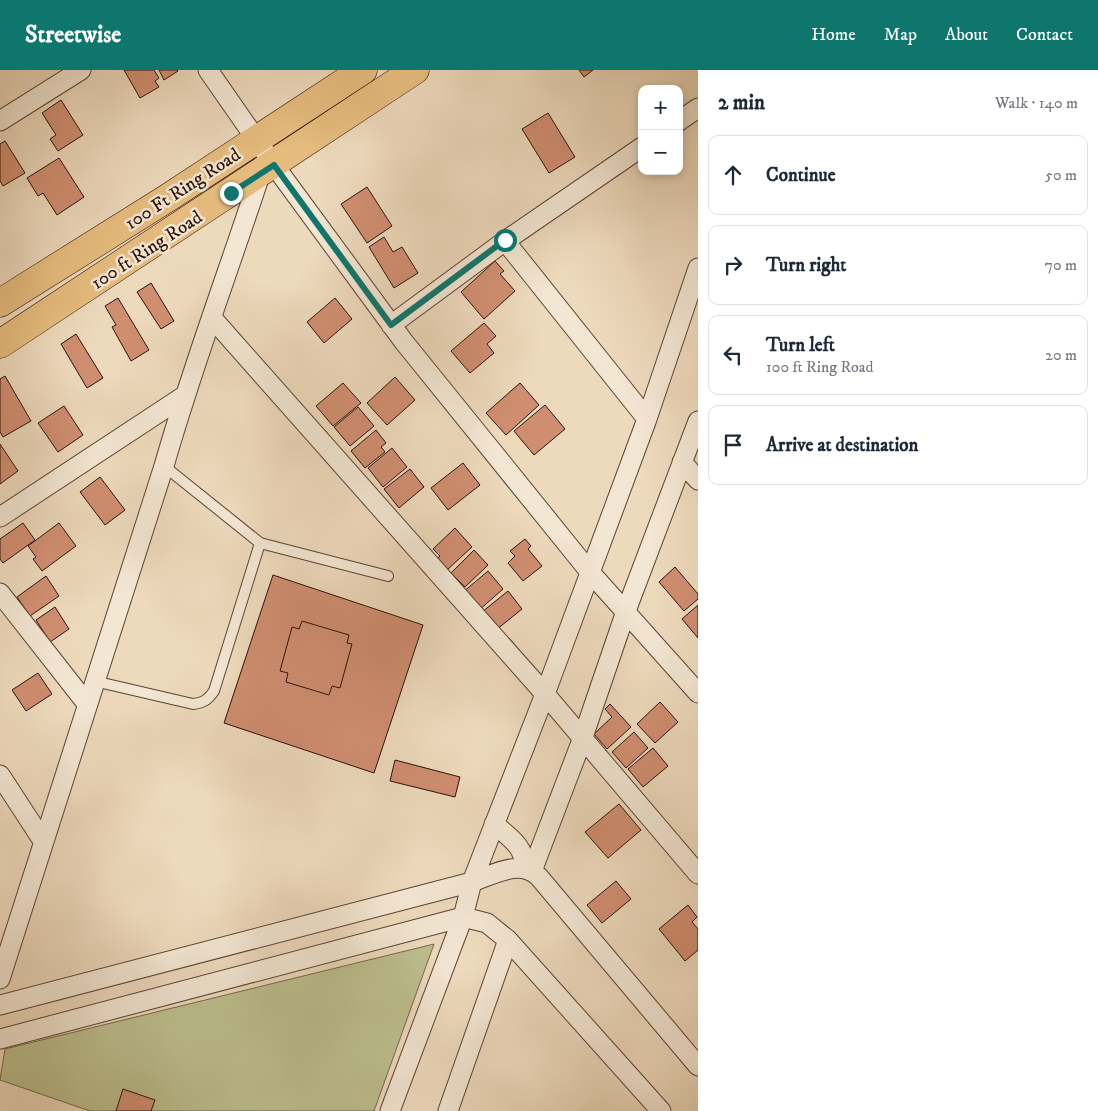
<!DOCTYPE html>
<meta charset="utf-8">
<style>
:root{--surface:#fff;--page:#f2f2f3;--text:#1f2937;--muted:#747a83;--line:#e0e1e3;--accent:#0f766e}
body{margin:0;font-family:"IM FELL DW Pica",serif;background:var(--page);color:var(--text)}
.controls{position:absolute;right:15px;top:15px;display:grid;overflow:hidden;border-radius:10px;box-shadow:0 2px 8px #0003}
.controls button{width:45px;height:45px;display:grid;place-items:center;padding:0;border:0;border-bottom:1px solid var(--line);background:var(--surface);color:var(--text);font:25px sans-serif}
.stop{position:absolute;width:15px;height:15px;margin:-11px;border:4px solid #0f766e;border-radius:50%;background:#fff}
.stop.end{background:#0f766e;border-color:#fff;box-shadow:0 1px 5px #0008}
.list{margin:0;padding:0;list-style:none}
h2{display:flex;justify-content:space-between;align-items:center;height:65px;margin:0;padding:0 20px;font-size:21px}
h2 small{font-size:16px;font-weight:400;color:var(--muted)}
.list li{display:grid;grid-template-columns:32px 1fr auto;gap:15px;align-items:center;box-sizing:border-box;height:80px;margin:0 10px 10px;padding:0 10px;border:1px solid var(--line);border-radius:10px}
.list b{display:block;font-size:19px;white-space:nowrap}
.list p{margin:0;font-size:16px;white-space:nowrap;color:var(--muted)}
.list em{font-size:16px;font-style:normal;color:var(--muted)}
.icon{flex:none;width:28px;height:28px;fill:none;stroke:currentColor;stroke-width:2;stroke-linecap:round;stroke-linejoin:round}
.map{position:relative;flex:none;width:698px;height:1041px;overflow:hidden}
header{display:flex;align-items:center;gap:30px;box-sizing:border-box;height:70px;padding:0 25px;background:var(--accent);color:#fff}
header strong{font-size:24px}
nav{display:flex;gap:28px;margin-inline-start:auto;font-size:18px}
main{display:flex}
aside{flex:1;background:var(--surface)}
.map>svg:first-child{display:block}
</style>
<header>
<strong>Streetwise</strong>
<nav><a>Home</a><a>Map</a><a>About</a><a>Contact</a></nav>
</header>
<main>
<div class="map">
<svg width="698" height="1041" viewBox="0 0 698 1041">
<rect width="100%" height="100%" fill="#edd9bc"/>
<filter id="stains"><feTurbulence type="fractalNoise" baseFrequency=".004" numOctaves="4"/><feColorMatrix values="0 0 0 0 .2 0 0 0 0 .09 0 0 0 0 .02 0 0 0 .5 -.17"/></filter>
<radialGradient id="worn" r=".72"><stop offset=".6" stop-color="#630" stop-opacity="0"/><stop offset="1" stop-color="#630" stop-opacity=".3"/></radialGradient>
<path fill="#bcbe8e" stroke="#74684a" d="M434,874L374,1041H90L0,1010L5,979Z"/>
<path fill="#d08e71" stroke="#2c1106" d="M124,0H154L159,8L155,11L159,17L140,28Z
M159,0H177L178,1L164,10Z
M579,0H593L584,7Z
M61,30L83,65L58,81L50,69L56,65L42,43Z
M548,43L575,87L549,103L522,59Z
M5,71L25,103L3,116L0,111V74Z
M59,88L84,127L57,145L43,123L38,126L27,108Z
M367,117L392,156L367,173L341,134Z
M384,167L393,182L402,177L418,203L394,218L369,177Z
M495,191L504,201L500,204L515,221L484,249L461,222Z
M151,213L174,251L161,259L137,222Z
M118,228L149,280L131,291L112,257L116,255L105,236Z
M335,228L352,249L324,273L307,252Z
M484,253L496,266L487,274L494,283L470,303L451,281Z
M76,264L103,308L87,318L61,274Z
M5,306L31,351L3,367L0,362V309Z
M395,307L415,330L387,355L367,333Z
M343,313L361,333L333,356L316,336Z
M520,313L539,335L506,365L486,343Z
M545,335L565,359L534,385L514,361Z
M64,336L83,365L58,382L38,353Z
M358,337L374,356L350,376L334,357Z
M376,360L386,373L381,377L385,382L365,398L351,381Z
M0,374L18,401L0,414Z
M392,378L407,397L383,417L368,398Z
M463,393L480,415L448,440L431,418Z
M410,399L424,417L399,438L384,419Z
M100,407L125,440L105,455L80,422Z
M23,453L35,470L3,493L0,489V469Z
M59,453L76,476L42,501L33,489L36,487L28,476Z
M455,458L472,477L447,500L437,489L440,486L433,479Z
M525,469L531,476L528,479L542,496L523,511L508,493L515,486L510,481Z
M474,480L488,495L465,517L451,503Z
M675,497L698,524V529L684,541L659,512Z
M488,501L503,519L478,541L462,523Z
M273,505L423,555L374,703L224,653Z
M46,506L59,526L30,546L17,527Z
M508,521L522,539L496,560L482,542Z
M698,535V568L682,549Z
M55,537L69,559L50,572L36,550Z
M302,551L349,565L347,573L352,574L340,618L332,616L329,625L286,612L288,603L280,601L292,557L299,559Z
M38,603L52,624L26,641L12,620Z
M660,632L678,652L655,673L637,654Z
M610,634L631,657L607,679L594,664L612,647L605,639Z
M634,662L648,678L626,698L612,682Z
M653,678L668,696L643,717L628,699Z
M395,690L460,707L455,727L390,711Z
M619,734L641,760L608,788L585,762Z
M616,811L631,829L602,853L587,835Z
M688,835L697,847L692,852L698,859V880L685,891L659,859Z
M123,1019L155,1030L151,1041H116Z"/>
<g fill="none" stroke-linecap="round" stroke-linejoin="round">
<g stroke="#5c4334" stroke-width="12">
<path id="lane" d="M164,396L260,473L388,506
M94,611L193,634C203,633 208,630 214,621L260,473"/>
</g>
<g stroke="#5c4334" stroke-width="21">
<path id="street" d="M208,0L274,95L404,272L589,501L698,623
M0,51L81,0
M679,51L698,38
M505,171L647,349
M213,249L545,624L698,804
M391,255L505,171L642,77
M682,392L698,410
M0,447L184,326
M0,523L87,634
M0,705L43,771
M494,754C509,767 526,777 524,798
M532,801L582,670L626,541L698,351
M0,909L164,396C192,297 229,200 261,102
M0,935L472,812C493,805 520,788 539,807L698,996
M0,969L463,847L487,853L508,870L661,1041
M390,1041L463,847L472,812L545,624L647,349L698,198
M448,1041L508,870"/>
</g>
<g stroke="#2c1106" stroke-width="29">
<path id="primary" d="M0,233L166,129L363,0
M0,274L415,0"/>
</g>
<use href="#lane" stroke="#f3e6d3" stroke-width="10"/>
<use href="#street" stroke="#f3e6d3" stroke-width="19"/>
<use href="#primary" stroke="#e6bc7e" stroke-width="28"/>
</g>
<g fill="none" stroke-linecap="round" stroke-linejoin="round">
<path stroke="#0f766e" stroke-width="6" d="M231,123L274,95L391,255L505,170"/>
</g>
<g text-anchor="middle" stroke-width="5" stroke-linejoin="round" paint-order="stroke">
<g font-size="19" fill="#2c1106" stroke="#f3e6d3">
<text transform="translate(182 118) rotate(-33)" y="7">100 Ft Ring Road</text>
<text transform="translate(146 179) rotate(-33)" y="7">100 ft Ring Road</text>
</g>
</g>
<rect width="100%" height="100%" filter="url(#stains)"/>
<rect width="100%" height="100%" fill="url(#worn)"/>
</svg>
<div class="controls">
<button>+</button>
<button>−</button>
</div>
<div class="stop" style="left:505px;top:170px"></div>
<div class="stop end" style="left:231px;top:123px"></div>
</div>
<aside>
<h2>2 min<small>Walk · 140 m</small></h2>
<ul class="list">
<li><svg class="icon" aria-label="ahead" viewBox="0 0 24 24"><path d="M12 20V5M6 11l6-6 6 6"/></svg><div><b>Continue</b></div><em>50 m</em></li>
<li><svg class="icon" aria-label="right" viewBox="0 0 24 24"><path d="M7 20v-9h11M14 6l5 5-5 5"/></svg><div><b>Turn right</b></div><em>70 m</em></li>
<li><svg class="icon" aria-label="left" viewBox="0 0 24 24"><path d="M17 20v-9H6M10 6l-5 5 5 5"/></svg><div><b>Turn left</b><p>100 ft Ring Road</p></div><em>20 m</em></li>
<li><svg class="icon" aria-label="arrive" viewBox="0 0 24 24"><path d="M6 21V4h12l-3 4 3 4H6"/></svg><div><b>Arrive at destination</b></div></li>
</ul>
</aside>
</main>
